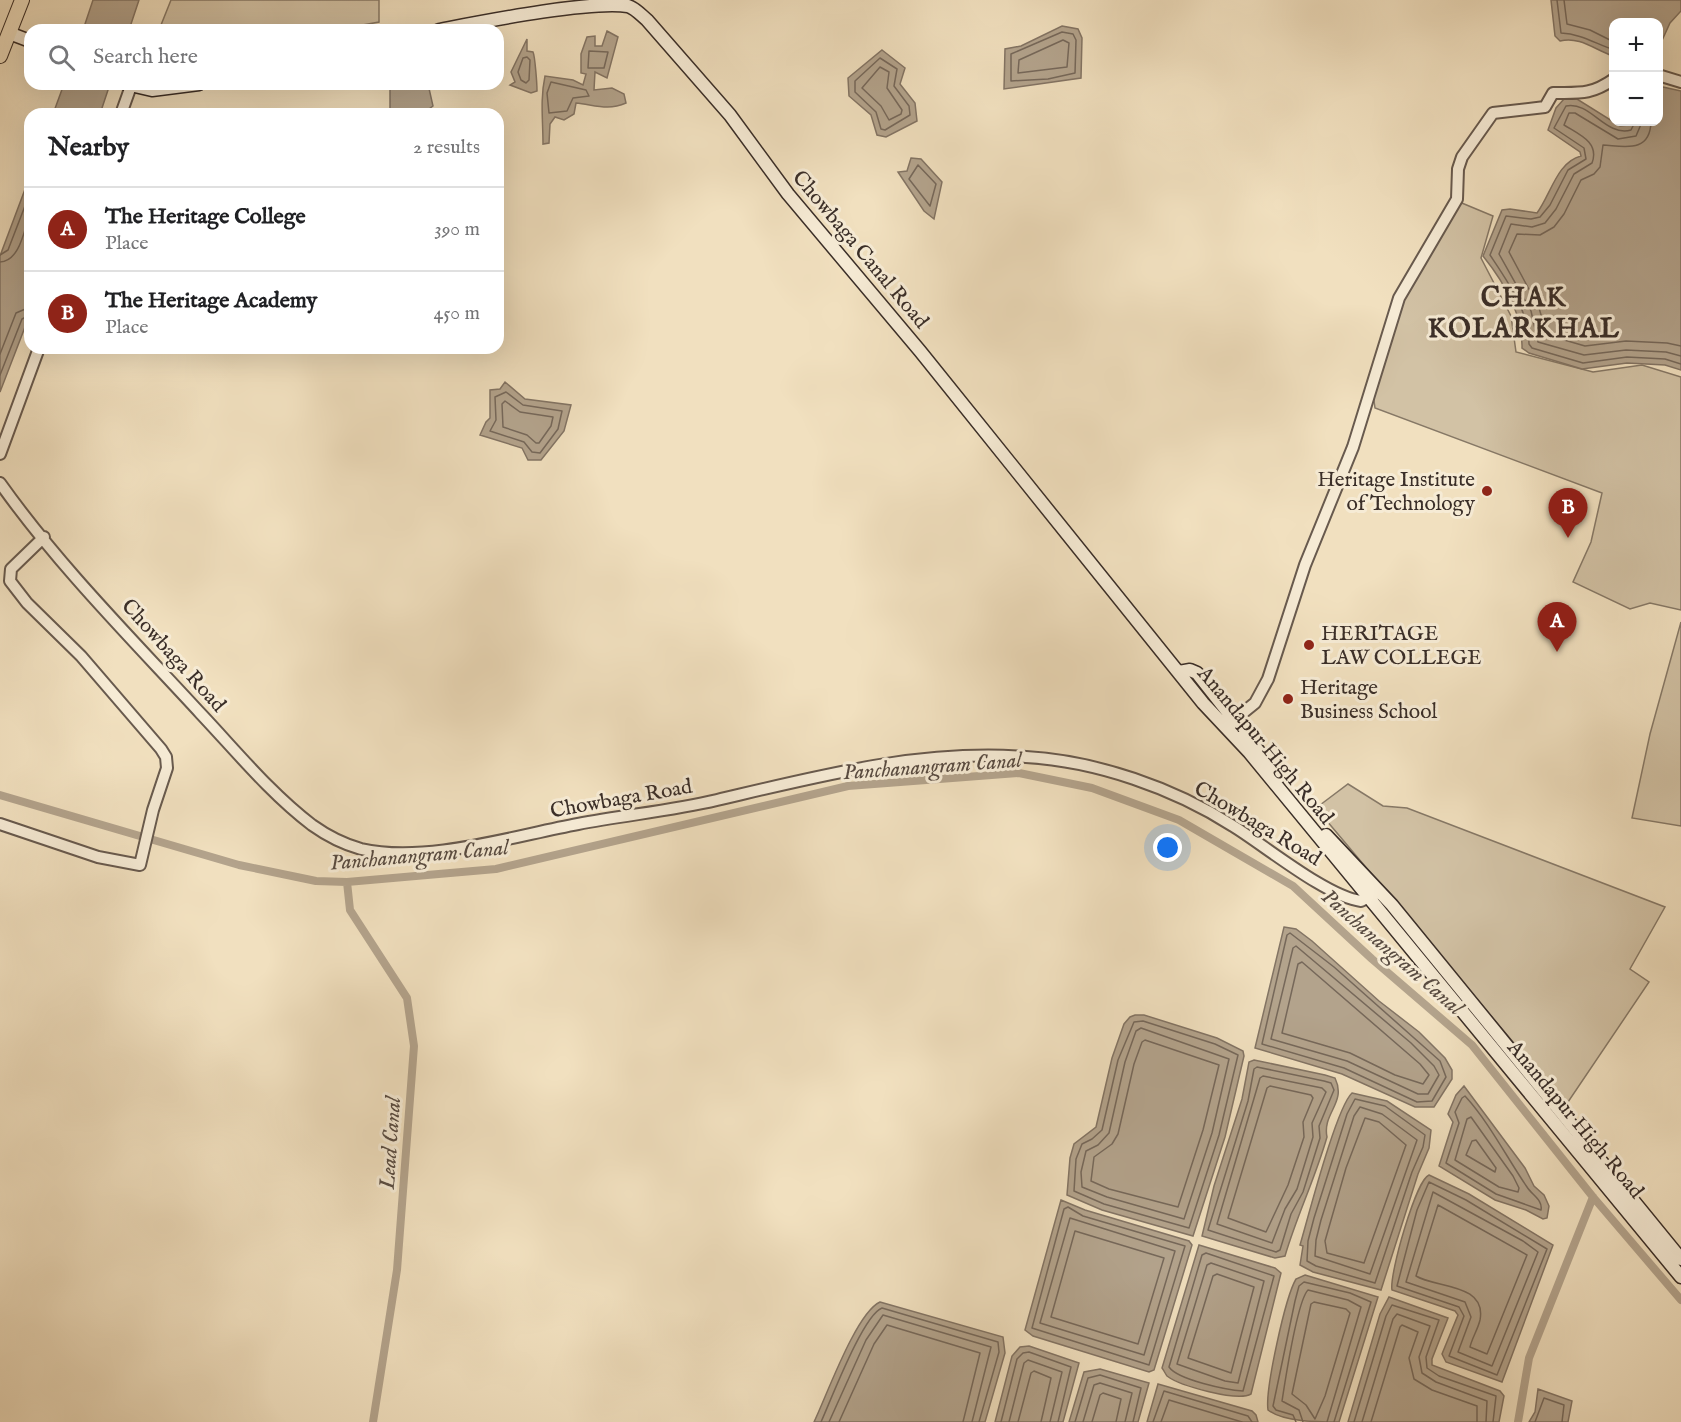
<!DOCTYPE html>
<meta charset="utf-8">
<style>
:root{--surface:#fff;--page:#f6f6f6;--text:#202124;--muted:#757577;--line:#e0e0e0;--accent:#8f2418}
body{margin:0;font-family:"IM FELL English",serif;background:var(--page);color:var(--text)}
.controls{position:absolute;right:18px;top:18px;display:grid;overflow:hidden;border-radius:12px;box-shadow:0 6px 24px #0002}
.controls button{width:54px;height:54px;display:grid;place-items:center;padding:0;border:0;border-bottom:2px solid var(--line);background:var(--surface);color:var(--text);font:30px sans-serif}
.you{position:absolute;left:1168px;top:848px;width:21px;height:21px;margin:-15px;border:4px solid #fff;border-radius:50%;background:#1a73e8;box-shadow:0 0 0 9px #1a73e833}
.badge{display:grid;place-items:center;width:39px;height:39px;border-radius:50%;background:var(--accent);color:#fff;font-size:20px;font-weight:700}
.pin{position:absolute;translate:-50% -50px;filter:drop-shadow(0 2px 3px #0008)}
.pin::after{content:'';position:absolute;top:32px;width:21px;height:18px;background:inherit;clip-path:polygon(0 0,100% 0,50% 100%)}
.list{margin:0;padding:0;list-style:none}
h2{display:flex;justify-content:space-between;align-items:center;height:78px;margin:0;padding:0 24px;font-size:26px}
h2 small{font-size:20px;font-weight:400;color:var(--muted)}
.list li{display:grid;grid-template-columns:39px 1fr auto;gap:18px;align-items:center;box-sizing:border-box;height:84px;padding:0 24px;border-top:2px solid var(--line)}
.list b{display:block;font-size:22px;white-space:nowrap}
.list p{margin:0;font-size:20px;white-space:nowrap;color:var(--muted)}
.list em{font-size:20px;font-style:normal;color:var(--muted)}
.icon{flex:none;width:33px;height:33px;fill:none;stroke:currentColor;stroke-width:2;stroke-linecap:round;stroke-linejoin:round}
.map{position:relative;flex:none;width:1681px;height:1422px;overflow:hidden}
.search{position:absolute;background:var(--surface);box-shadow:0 6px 24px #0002;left:24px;top:24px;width:480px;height:66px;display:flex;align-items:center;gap:15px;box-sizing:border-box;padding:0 21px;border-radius:18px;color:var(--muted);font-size:22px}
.panel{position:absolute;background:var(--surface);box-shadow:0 6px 24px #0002;left:24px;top:108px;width:480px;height:246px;border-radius:18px}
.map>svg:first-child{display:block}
</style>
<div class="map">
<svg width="1681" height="1422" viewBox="0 0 1681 1422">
<rect width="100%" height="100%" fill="#f1e0bf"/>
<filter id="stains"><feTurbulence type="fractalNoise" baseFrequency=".00333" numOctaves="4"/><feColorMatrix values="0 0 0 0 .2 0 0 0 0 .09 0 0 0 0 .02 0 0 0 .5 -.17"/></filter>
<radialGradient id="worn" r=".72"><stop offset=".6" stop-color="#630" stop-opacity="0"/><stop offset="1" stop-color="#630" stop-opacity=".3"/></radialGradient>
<path fill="#d2c2a5" stroke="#867866" stroke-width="1.5" d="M171,0H379V22L335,30H159Z
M1457,201L1493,216L1481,258L1511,316L1516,352L1593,372L1642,365L1681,377V610L1650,603L1630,609L1573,582L1591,542L1602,493L1375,408L1372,387L1396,298Z
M1681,622V826L1632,818L1650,734Z
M1348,784L1383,806L1407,808L1665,907L1630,969L1649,982L1566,1105L1316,808Z"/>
<path fill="#b3a38c" stroke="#837464" stroke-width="1.5" d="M93,0H139L129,30H83Z
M1551,0H1681V11L1670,23L1659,47L1658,22H1614L1613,56C1595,50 1580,36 1560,41L1555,36Z
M1062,26L1078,29L1082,38L1081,78L1004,89L1005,49L1021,46Z
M607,31L618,37L607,78L595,72L594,90L612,88L624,94L626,103C608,111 595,105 576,103L574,114L564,120L555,117L550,124L549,143L543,144C543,120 540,100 545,76L573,80L583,85L586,74L581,73V54L587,37L595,36V46H602Z
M527,39V51L533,52C535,56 537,84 537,91L531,93L510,85L515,82L511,72Z
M882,50L905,68L900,84L915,103L917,121L886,137L877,135L871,115L849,96L848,78Z
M64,84H110L100,114H53Z
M390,84H428L433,106C424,114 401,119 390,111Z
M1663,87L1681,91V370L1665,365L1627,363L1582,369L1529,353L1522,348C1523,314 1504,282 1483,256L1502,210L1510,209L1537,213C1551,194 1557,162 1581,156L1580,152L1548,130L1556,108L1564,99H1577L1620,126L1628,125L1631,122H1658L1659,88Z
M911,158L921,159L942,182L934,219L924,211L898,172L907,171Z
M30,176V314L0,392V256Z
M505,382L525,399L571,405L564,431L541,460H528L522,448L480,435L486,422L490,418V390L500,389Z
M1284,927L1296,929L1312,941L1379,1001L1419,1032L1445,1058L1452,1070V1079L1434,1107H1415L1342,1074L1255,1048Z
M1135,1015H1144L1217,1038L1243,1051L1244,1056L1225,1137L1193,1236L1102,1210L1067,1195L1070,1158L1074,1144L1096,1127L1112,1058L1124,1024L1130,1017Z
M1254,1060L1325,1075L1335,1078C1347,1103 1322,1113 1327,1137C1315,1179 1297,1215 1285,1256L1275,1258L1202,1236L1214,1186L1242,1099L1249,1062Z
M1464,1086L1525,1168L1534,1186L1544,1195L1549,1206L1547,1218L1543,1219L1526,1210L1495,1200L1439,1166L1453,1122L1448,1114L1456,1095Z
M1352,1093L1387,1101L1431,1130L1429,1148L1418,1174L1381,1290L1313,1272L1300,1265L1303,1246L1300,1245C1308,1218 1336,1108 1352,1093Z
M1429,1175L1469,1194L1553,1245L1502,1382L1446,1362L1442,1354L1458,1315L1455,1311L1392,1290C1389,1275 1416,1180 1429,1175Z
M1061,1200L1085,1210L1189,1241L1192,1245L1154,1370L1149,1372L1033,1336L1025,1330Z
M1199,1245L1275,1268L1281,1273L1251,1394C1238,1402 1180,1386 1167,1376C1166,1375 1163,1369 1162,1368Z
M1305,1275L1378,1297L1339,1422C1318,1422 1283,1422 1268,1410C1265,1390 1285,1298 1296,1279Z
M1389,1297L1448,1318L1432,1359V1365L1500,1391L1504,1396L1499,1422H1348L1380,1314Z
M880,1302L1003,1337L1005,1353L985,1422H814C827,1395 856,1313 880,1302Z
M1029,1346L1079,1363L1063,1422H995L1012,1356L1020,1347Z
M1100,1369L1149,1383L1138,1422H1069L1084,1372Z
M1158,1384L1252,1411L1256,1415L1258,1422H1147Z
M1538,1389L1572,1401L1568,1422H1529L1535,1412Z"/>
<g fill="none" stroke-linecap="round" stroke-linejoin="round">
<path stroke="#76685a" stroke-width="1.5" d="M1557,0L1561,33C1581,34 1594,43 1614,50
M1564,0L1567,24L1590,30L1614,42
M1062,32L1073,34L1076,40L1075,73L1048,79L1011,81V54Z
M1063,40L1069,43L1067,67L1018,73L1019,60Z
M589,51L608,52L604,68H588Z
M527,57L530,60L529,80L526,83L521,80L518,72L523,58Z
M880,58L897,69L894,86L909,106L910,115L885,130L881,129L876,112L855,92V81Z
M880,67L889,72L887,88L902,110L901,114L889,120L881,106L862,88Z
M551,82L586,90L589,96L573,98L567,111L549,113L547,93Z
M1635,122L1631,130C1605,137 1591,101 1566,106L1554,128L1584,148L1586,159L1568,170L1550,205L1540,217L1531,219L1506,216L1490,255C1508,282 1529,311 1529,344L1532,348L1583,363L1627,357L1665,359L1681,364
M1642,122L1636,136L1618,139L1575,113H1569L1564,125C1578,134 1600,142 1592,163L1574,174L1556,209L1545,223L1532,227L1511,224L1499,254L1531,311L1538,342L1584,355L1626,350L1666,352L1681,356
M1651,122C1650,154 1623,146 1603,145L1600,167L1594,174L1581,180L1564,214L1554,227L1540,235L1517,234L1509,252L1539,308L1547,335L1585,346L1626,341L1667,343L1681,346
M918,165L936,184L930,206L909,179Z
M0,255L8,250L30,193
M0,262C20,261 24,230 30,214
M0,354L16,313L30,307
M0,375L22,319L30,315
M506,392L523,405L562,411L558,429L540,453L532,452L524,442L490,431L496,420L495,397Z
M505,401L520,412L553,417L551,426L539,443H536L527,435L503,427L502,404Z
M1290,933L1334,967L1440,1061L1446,1077L1432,1101L1417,1102L1344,1068L1262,1044L1287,935Z
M1296,946L1411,1043L1434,1066L1439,1075L1428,1094H1418L1347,1061L1271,1039L1293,948Z
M1302,962L1420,1064L1429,1075L1423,1084L1395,1075L1350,1053L1282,1033L1298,964Z
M1143,1021L1215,1044L1238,1055L1219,1135L1189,1228L1104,1204L1074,1191L1076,1159L1082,1144L1092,1139L1102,1130L1118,1060L1134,1022Z
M1141,1028L1229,1059L1212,1133L1184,1219L1107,1197L1082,1187L1081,1172L1086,1151L1098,1145L1109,1133L1125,1062L1136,1031Z
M1145,1040L1219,1065L1203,1130L1178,1207L1109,1189L1091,1181L1094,1157L1112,1144L1118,1134L1134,1064L1142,1042Z
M1257,1067L1324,1081L1331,1083L1334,1090L1319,1126L1320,1138L1303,1192L1291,1214L1280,1250L1276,1252L1208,1230L1248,1101L1254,1069Z
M1263,1076L1322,1088L1326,1092L1312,1123L1313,1137L1297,1189L1285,1209L1272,1243L1217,1224L1260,1078Z
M1270,1086L1311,1095L1313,1098L1303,1122L1304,1137L1288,1185L1266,1232L1228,1218L1267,1088Z
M1465,1096C1489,1122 1507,1158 1527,1187C1532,1195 1543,1200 1541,1210L1496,1194L1446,1163L1459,1123L1455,1112L1462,1098Z
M1355,1099L1385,1106L1425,1135L1423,1147L1412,1172L1375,1283L1316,1266L1307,1261L1308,1241L1314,1218L1347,1114Z
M1360,1107L1382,1114L1417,1140L1370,1274L1315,1256L1316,1240L1321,1220L1354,1116Z
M1471,1117L1513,1176L1519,1188L1518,1192L1499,1187L1455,1160L1467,1119Z
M1365,1118L1379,1122L1406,1145L1364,1263L1327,1253L1325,1241L1346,1168Z
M1476,1140L1496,1168L1495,1172L1466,1155L1472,1141Z
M1429,1182L1466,1200L1547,1249L1497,1375L1449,1356L1464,1316L1459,1307L1397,1286L1417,1210Z
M1433,1192L1523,1241L1538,1252L1492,1366L1458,1352L1471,1317L1465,1302L1406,1282Z
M1438,1205L1527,1255L1487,1354L1470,1347C1472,1338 1478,1329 1480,1320C1487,1283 1435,1288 1416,1276Z
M1068,1207L1083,1216L1185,1246L1149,1365L1032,1328L1064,1209Z
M1070,1218L1175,1251L1144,1355L1040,1323Z
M1075,1231L1164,1258L1138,1344L1051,1317Z
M1206,1253L1274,1276L1243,1391C1227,1390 1178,1380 1169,1367L1202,1255Z
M1211,1263L1264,1281L1238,1383L1225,1381L1177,1364L1207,1265Z
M1217,1274L1254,1287L1231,1373L1188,1358L1213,1276Z
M1314,1302L1346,1309L1350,1313L1325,1396L1315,1419L1306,1405L1292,1394L1311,1304Z
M821,1422C831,1400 863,1315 882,1308L998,1342L999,1352L979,1422
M829,1422L866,1340L883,1315L991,1347L972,1422
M839,1422L874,1344L887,1325L980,1353L963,1422
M1001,1422L1017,1359L1023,1353L1029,1352L1071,1367L1058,1422
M1009,1422L1024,1363L1028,1360L1062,1372L1050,1422
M1018,1422L1031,1373L1034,1371L1051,1378L1041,1422
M1075,1422L1088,1378L1100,1375L1141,1388L1133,1422
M1083,1422L1094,1385L1100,1383L1132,1393L1125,1422
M1092,1422L1100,1395L1103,1393L1121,1399L1116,1422
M1153,1422L1164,1391L1248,1416L1252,1422
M1161,1422L1169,1400L1242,1422
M1296,1422L1293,1415L1276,1410L1273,1406L1295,1301L1299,1286L1304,1282L1350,1293L1371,1302L1334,1422
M1303,1422L1299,1410L1282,1401C1285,1382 1297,1301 1308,1290L1348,1300L1361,1307L1327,1422
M1354,1422L1386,1316L1392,1305L1439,1320L1426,1357L1427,1368L1439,1376L1496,1396L1493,1422
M1362,1422L1393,1319L1397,1314L1430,1326L1419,1357L1422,1373L1436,1382L1487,1401L1486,1422
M1371,1422L1400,1327L1402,1325L1418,1332L1409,1358L1414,1379L1432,1390L1477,1406V1422
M1535,1422L1544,1398L1564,1405L1562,1422"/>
<path stroke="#b3a38c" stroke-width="8" d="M0,795L239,865L316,881L347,882L496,869L848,786L1019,773L1092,788L1179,820L1293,886L1372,959L1472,1045L1593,1197L1681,1300
M347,882L350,910L407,998L414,1046L397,1270L373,1422
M1518,1422L1529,1358L1593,1197"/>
<g stroke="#685a4e" stroke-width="14">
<path id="tertiary" d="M1658,75L1681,82
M121,114L131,86
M0,454L39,348
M0,483C59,566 132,639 201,714C236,751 270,793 312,825C326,835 343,844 361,849C426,864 513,836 578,824C624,815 671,811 717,800C819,776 921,749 1026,757C1096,761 1174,788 1233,826C1264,845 1327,897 1361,901L1376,894
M1229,724L1255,703L1268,679L1305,565L1353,447L1399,298L1457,199L1458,169L1462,157L1493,113L1545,107L1553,93C1580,93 1591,95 1614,79
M0,824L98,857L140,865L153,810L167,768L166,757L161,749L81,656L27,603L10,581L11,569L44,537"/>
</g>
<g stroke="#3a2e28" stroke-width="15">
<path id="secondary" d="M439,30C481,22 591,0 628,6C635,8 641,15 647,20L730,115L788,194L920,351L1203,703L1249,752L1681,1277
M9,33L30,41
M126,84L152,90L199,84
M1179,672L1190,670L1197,673L1279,777
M1326,835L1392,905L1681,1259"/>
</g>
<g stroke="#3a2e28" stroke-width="16">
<path id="primary" d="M0,56L22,0"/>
</g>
<use href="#tertiary" stroke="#f6ebd5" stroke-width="10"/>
<use href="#secondary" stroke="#f6ebd5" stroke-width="12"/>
<use href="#primary" stroke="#f1e0bf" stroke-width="14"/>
</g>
<g fill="#8f2418" stroke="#f6ebd5" stroke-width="2">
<circle cx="1487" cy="491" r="6"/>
<circle cx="1309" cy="645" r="6"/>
<circle cx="1288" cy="699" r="6"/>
</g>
<g text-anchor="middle" stroke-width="6" stroke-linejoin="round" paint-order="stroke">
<g font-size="21" fill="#3a2e28" stroke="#f6ebd5">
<text transform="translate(861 249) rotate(50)" y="7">Chowbaga Canal Road</text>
<text transform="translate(174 655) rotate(48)" y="7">Chowbaga Road</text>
<text transform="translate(1266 745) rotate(50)" y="7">Anandapur High Road</text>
<text transform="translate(621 798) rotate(-10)" y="7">Chowbaga Road</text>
<text transform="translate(1258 823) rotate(31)" y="7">Chowbaga Road</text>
<text transform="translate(1576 1119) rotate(50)" y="7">Anandapur High Road</text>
</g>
<g font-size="21" fill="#3a2e28" stroke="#f6ebd5" text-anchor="start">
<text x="1475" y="486" text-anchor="end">Heritage Institute<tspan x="1475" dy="24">of Technology</tspan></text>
<text x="1321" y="640">HERITAGE<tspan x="1321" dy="24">LAW COLLEGE</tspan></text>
<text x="1300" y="694">Heritage<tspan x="1300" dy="24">Business School</tspan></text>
</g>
<g font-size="22" font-style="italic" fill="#584b41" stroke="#f6ebd5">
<text transform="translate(932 765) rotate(-4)" y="8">Panchanangram Canal</text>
<text transform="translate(419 854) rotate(-5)" y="8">Panchanangram Canal</text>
<text transform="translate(1393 951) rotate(41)" y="8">Panchanangram Canal</text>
<text transform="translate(389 1143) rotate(-86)" y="8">Lead Canal</text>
</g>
<g font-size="27" font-weight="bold" letter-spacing="1.5" fill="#3a2e28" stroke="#f6ebd5">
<text x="1524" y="306">CHAK<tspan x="1524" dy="31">KOLARKHAL</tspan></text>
</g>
</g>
<rect width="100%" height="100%" filter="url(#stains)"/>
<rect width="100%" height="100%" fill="url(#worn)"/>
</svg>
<div class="controls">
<button>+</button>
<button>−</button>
</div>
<div class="you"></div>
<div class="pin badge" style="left:1557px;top:652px">A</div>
<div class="pin badge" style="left:1568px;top:538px">B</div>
<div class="search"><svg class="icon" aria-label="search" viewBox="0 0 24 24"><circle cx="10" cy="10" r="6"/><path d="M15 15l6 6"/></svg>Search here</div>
<section class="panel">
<h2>Nearby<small>2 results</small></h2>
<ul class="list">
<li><span class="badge">A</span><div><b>The Heritage College</b><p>Place</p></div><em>390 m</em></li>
<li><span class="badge">B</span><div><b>The Heritage Academy</b><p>Place</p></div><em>450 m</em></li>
</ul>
</section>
</div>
